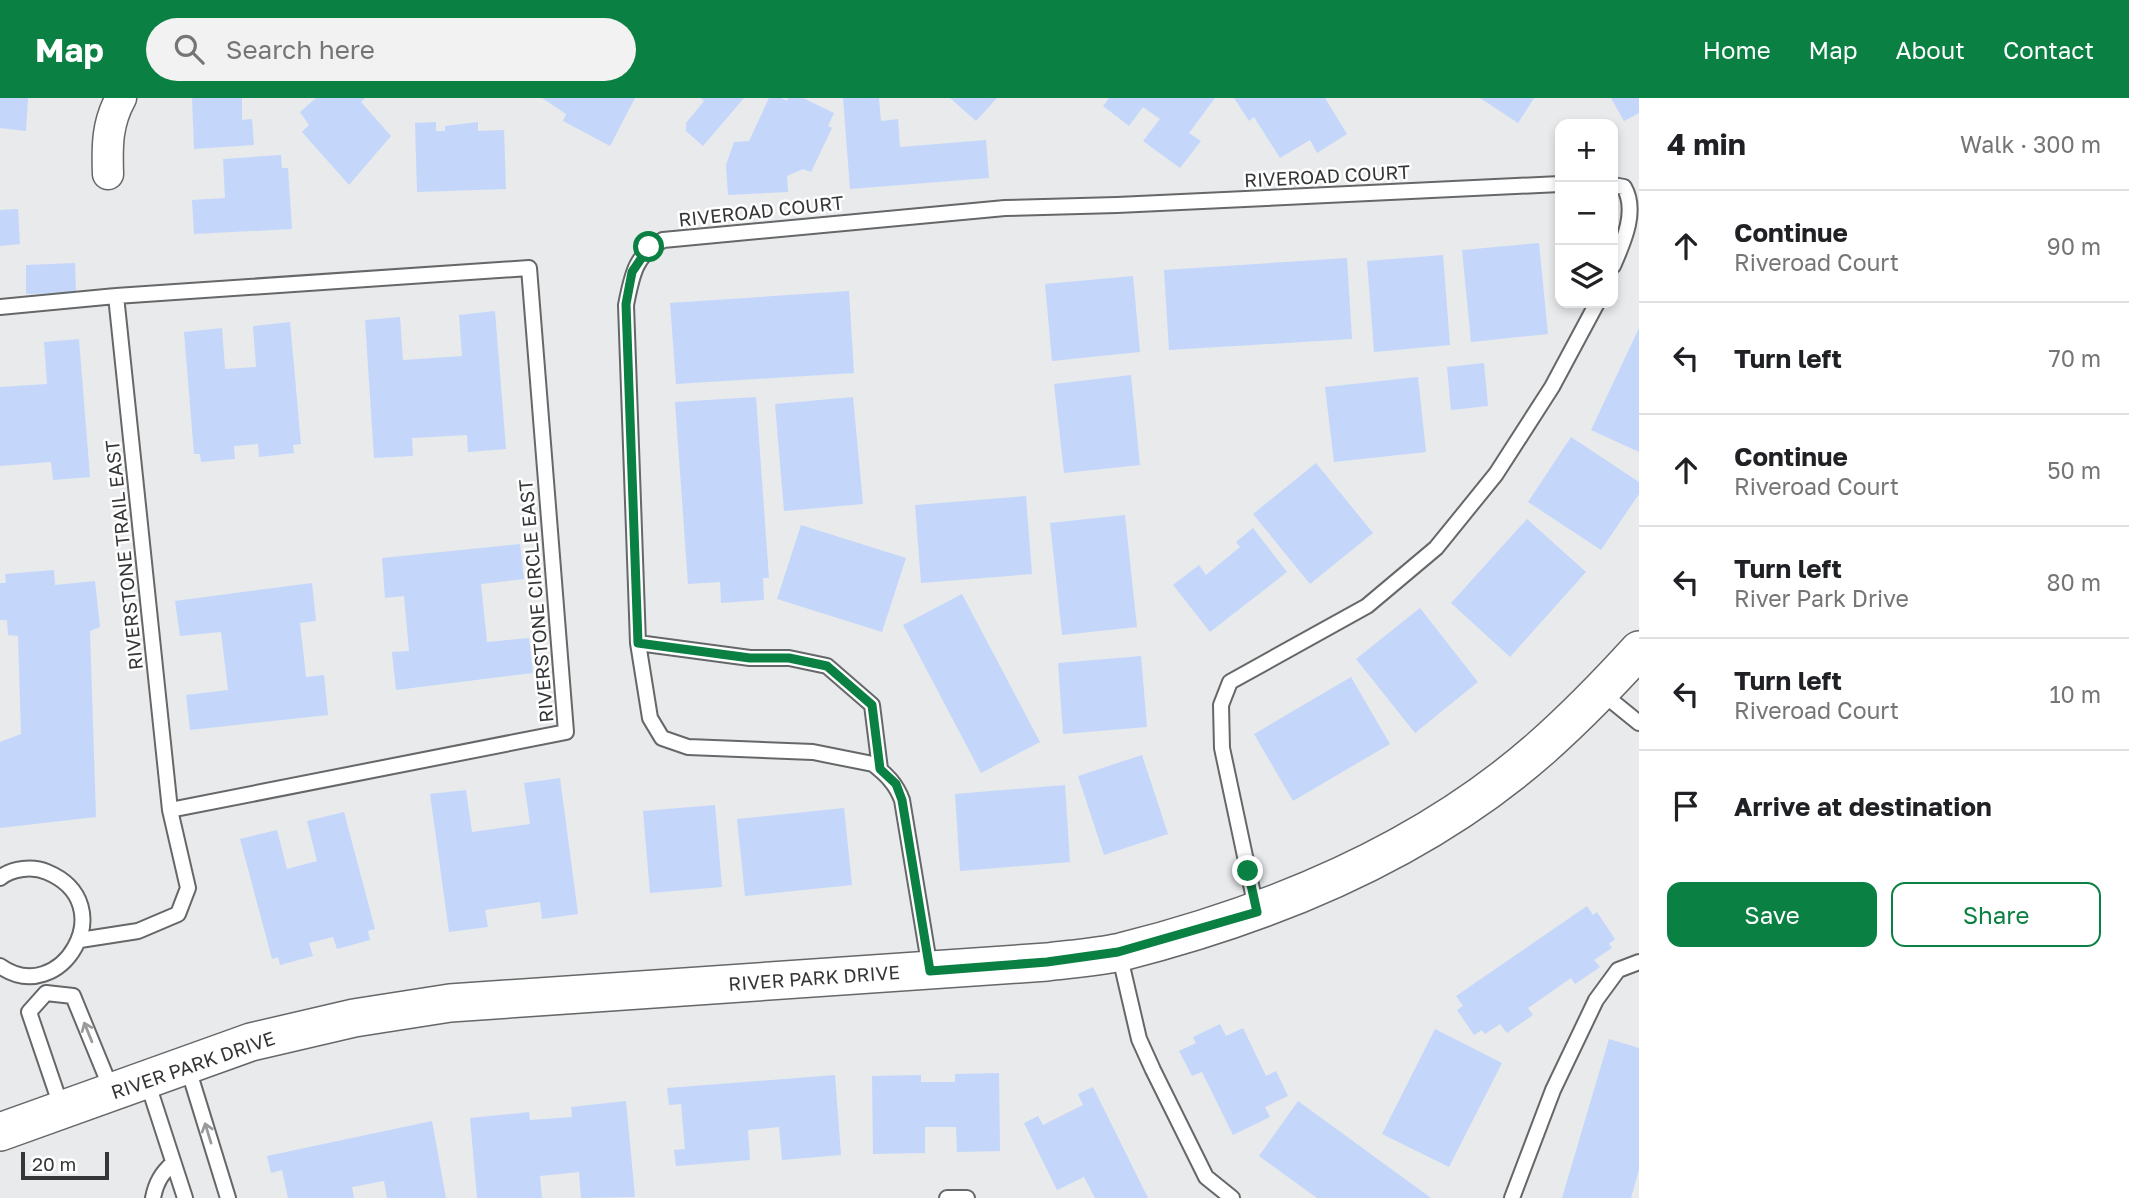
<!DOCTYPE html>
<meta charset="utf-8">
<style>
:root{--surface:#fff;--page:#f2f2f2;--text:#202124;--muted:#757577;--line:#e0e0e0;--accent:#0b8043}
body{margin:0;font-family:"Golos Text",sans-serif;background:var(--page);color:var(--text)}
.controls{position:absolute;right:21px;top:21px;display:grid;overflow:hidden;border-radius:14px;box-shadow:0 4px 10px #0003}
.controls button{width:63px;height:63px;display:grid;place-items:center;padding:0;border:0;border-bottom:2px solid var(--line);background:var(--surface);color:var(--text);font:35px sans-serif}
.scale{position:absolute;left:21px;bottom:18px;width:88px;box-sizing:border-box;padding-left:7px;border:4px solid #353637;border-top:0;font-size:19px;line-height:24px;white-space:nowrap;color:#353637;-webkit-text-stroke:5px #fff;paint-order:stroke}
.stop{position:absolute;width:21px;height:21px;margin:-16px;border:5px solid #0b8043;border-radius:50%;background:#fff}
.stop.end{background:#0b8043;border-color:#fff;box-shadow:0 2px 7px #0008}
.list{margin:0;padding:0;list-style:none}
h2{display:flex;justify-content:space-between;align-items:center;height:91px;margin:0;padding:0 28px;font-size:30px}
h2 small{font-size:23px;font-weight:400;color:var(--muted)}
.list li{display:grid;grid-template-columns:46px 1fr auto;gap:21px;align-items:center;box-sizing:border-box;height:112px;padding:0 28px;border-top:2px solid var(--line)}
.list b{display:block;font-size:26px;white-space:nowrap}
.list p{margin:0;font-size:23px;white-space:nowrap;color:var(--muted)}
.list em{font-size:23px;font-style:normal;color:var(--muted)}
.actions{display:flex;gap:14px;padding:21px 28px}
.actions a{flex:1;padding:16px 0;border:2px solid var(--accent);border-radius:14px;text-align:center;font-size:24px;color:var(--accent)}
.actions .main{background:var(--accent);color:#fff}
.icon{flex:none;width:38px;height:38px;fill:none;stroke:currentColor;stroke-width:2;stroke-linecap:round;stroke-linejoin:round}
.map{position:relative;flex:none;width:1639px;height:1100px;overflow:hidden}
header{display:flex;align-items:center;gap:42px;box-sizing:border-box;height:98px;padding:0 35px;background:var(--accent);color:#fff}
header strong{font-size:33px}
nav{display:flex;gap:38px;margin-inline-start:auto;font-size:24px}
.search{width:490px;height:63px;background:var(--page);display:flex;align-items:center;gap:18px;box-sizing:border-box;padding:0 24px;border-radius:38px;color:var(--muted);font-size:26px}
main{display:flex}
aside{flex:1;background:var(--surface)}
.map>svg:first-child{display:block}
</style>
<header>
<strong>Map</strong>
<div class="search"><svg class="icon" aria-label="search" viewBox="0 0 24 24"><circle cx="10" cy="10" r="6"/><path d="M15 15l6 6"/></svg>Search here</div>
<nav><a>Home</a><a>Map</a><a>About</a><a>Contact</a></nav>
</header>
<main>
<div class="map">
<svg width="1639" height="1100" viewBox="0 0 1639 1100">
<rect width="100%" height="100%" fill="#e8eaec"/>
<path fill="#c4d7fa" d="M0,0H28L26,33L0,30Z
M192,0H242V22L252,21L254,47L194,51Z
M316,0H365L361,4L391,38L349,87L302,34L309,27L300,14Z
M542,0H635L610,48L563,23L566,16Z
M701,0H744L703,48L686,33V25L704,3Z
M769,0H781L787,3L788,0H803L834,15L828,28L832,30L811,74L803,71L787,78L788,94L728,97L726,67L734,44L749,43Z
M843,0H879L881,23L898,21L900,49L986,42L989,80L850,91Z
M950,0H997L976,23Z
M1109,0H1215L1189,35L1201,43L1180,70L1143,43L1160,21L1143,9L1129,28L1103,8Z
M1234,0H1325L1347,36L1317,55L1310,42L1280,60L1254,19L1249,23Z
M1480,0H1534L1518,25Z
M1611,0H1639V15L1624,23Z
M436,24V33H445V28L478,24V33L504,32L506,91L417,94L415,25Z
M281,57L282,70H288L292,131L194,136L192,102L225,100L223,61Z
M18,111L20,146L0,148V112Z
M1539,145L1548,236L1471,244L1462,152Z
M1443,157L1450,247L1374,254L1367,163Z
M1347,160L1352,241L1169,252L1164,172Z
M75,165L76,195L26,196V167Z
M1133,178L1140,254L1052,263L1045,186Z
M849,193L854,275L676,286L670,205Z
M495,213L506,351L468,354L467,337L412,340L413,358L374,360L365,222L400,219L403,262L462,258L459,217Z
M290,224L301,346L293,347L294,355L259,359L258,346L234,348L235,361L201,364L200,356H194L184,234L222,230L225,271L256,269L253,228Z
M1639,230V354L1591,332Z
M79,241L90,379L53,382L51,364L0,368V289L47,286L44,244Z
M1484,265L1488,308L1451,312L1447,269Z
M1131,277L1140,367L1064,375L1054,286Z
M1418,279L1426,354L1334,364L1325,289Z
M756,299L769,480H763L764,502L721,505L720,484L688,486L675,304Z
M853,299L863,406L784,413L775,306Z
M1571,339L1639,384V396L1601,452L1528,404Z
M1316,365L1373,435L1310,486L1253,416Z
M1026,398L1032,476L921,485L915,407Z
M1125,417L1137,529L1062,537L1050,425Z
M1527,421L1586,474L1510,559L1451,505Z
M801,427L906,460L882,534L777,501Z
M1253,430L1287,474L1210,534L1173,487L1199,467L1206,477L1240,449L1236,444Z
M520,446L524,481L481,486L487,544L529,540L533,575L396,592L392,554L409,553L404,498L385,500L382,460Z
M54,472L55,487L95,483L100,529L90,533L96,719L0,730V644L21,636L18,538L8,537L7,522H0V485H6L5,476Z
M312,485L316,523L300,525L306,579L324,577L328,617L190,632L186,597L228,592L221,534L180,538L175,503Z
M962,496L1040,644L981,675L903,527Z
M1420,510L1478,584L1415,635L1356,561Z
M1141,558L1147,629L1063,636L1058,565Z
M1351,579L1390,646L1293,703L1254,636Z
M1142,657L1168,736L1104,757L1078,678Z
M560,680L578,816L542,821L540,804L485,812L488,829L449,834L430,696L466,692L472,734L530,726L524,685Z
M1065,687L1070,764L960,773L955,696Z
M715,707L722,789L650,795L643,713Z
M844,710L852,787L745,798L737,721Z
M344,714L375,831L368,833L370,842L337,851L333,839L309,845L313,858L280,867L278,859L272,861L240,741L277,732L287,771L317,763L307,723Z
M1587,808L1593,817L1597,814L1615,841L1609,846L1612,850L1594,862L1600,869L1575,886L1571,880L1528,910L1533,917L1507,935L1500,926L1485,936L1482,932L1474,937L1457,912L1463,908L1456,898Z
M1220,926L1226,938L1243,930L1266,978L1276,973L1288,998L1265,1009L1270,1019L1233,1037L1202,974L1192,978L1179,953L1196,945L1193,939Z
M1435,931L1502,965L1449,1069L1382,1036Z
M1609,941L1639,950V1072L1631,1100H1562Z
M999,975L1000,1053L957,1054L956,1029H925V1055L873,1056L872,978L921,977V984H955V976Z
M835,977L841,1057L782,1062L779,1029L748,1032L750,1062L676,1068L674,1052L685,1051L681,1006L669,1007L667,990Z
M1093,989L1148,1100H1095L1084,1079L1057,1092L1024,1025L1038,1018L1043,1027L1083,1007L1078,996Z
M626,1003L635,1099L581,1100L579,1074L540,1078L542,1100H477L470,1020L529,1014L530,1022L572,1019L571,1009Z
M1298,1003L1431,1100H1317L1259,1058Z
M432,1023L446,1100H387L384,1083L352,1089L354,1100H288L282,1072L271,1075L267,1058Z"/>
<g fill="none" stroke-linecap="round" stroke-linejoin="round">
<g stroke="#656769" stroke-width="18">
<path id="service" d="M1613,87L1624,89C1638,113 1623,145 1613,168
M0,209L116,198L529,170L566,634L170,712
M638,545L750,560H789L827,568L872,607L880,671
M1602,595L1639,625
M0,780C12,770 33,768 47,774C124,806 60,911 0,868
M1256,810L1222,650L1221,607L1230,584L1367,508L1436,450L1496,376L1552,289L1597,205
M80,842L138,833L178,816L188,790L170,712L116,198
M1119,855L1139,941L1153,972L1206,1079L1232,1100
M930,871L902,702C896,686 887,677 873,666L813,654L688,649L662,640L650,620L638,545L626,207C632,177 635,157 663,142L1005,110L1117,107L1560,86
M46,895L73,898L112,993
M46,895L29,914L62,1011
M187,967L228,1100
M147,983L185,1100
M153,1100C156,1084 162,1075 173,1065
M947,1100H967
M1512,1100L1553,992L1596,902L1618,872L1639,864"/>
</g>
<g stroke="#656769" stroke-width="33">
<path id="minor" d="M108,76C107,48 107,25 121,0"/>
</g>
<g stroke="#656769" stroke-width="40">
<path id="tertiary" d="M0,1034L251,944L354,920L450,905L1047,864C1071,861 1097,859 1121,854C1272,816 1423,754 1541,650C1576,619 1608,586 1639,552"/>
</g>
<use href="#service" stroke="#fff" stroke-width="14"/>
<use href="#minor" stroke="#fff" stroke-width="30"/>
<use href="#tertiary" stroke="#fff" stroke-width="37"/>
</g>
<defs><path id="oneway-shaft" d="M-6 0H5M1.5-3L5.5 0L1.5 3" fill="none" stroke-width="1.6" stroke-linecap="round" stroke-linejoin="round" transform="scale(1.75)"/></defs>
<g stroke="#9a9a9b">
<use href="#oneway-shaft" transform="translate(88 934) rotate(-112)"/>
<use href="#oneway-shaft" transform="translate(208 1035) rotate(-107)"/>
</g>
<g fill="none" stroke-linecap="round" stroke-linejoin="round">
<path stroke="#0b8043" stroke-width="9" d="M649,149L632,174L626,206L638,545L750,560H789L827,568L872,607L880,671L896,686L902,702L930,873L1047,864L1118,854L1257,814L1248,773"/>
</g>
<g text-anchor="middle" stroke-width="5" stroke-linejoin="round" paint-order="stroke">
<g font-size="19" fill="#353637" stroke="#fff">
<text transform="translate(1327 78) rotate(-3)" y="7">RIVEROAD COURT</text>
<text transform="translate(761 113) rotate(-6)" y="7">RIVEROAD COURT</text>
<text transform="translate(124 457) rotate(-96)" y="7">RIVERSTONE TRAIL EAST</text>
<text transform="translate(536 503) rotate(-95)" y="7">RIVERSTONE CIRCLE EAST</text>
<text transform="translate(814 880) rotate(-4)" y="7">RIVER PARK DRIVE</text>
<text transform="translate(193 967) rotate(-19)" y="7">RIVER PARK DRIVE</text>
</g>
</g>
</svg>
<div class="controls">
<button>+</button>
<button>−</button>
<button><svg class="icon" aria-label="layers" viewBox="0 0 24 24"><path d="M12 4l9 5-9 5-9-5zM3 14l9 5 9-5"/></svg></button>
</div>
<div class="scale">20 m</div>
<div class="stop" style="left:649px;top:149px"></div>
<div class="stop end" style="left:1248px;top:773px"></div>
</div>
<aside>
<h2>4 min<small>Walk · 300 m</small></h2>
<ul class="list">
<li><svg class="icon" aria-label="ahead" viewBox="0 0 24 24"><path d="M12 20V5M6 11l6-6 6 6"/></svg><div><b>Continue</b><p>Riveroad Court</p></div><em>90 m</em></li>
<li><svg class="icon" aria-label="left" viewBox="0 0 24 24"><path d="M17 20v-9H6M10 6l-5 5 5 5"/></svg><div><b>Turn left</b></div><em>70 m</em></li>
<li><svg class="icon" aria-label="ahead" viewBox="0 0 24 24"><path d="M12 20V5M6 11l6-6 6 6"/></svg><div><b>Continue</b><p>Riveroad Court</p></div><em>50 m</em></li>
<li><svg class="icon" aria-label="left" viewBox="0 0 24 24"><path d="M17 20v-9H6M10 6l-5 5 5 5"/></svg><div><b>Turn left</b><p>River Park Drive</p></div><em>80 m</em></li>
<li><svg class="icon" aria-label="left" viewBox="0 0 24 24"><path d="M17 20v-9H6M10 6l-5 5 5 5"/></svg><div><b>Turn left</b><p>Riveroad Court</p></div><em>10 m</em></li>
<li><svg class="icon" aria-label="arrive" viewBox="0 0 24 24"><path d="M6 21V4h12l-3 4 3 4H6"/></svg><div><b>Arrive at destination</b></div></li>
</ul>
<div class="actions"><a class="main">Save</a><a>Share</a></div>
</aside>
</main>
